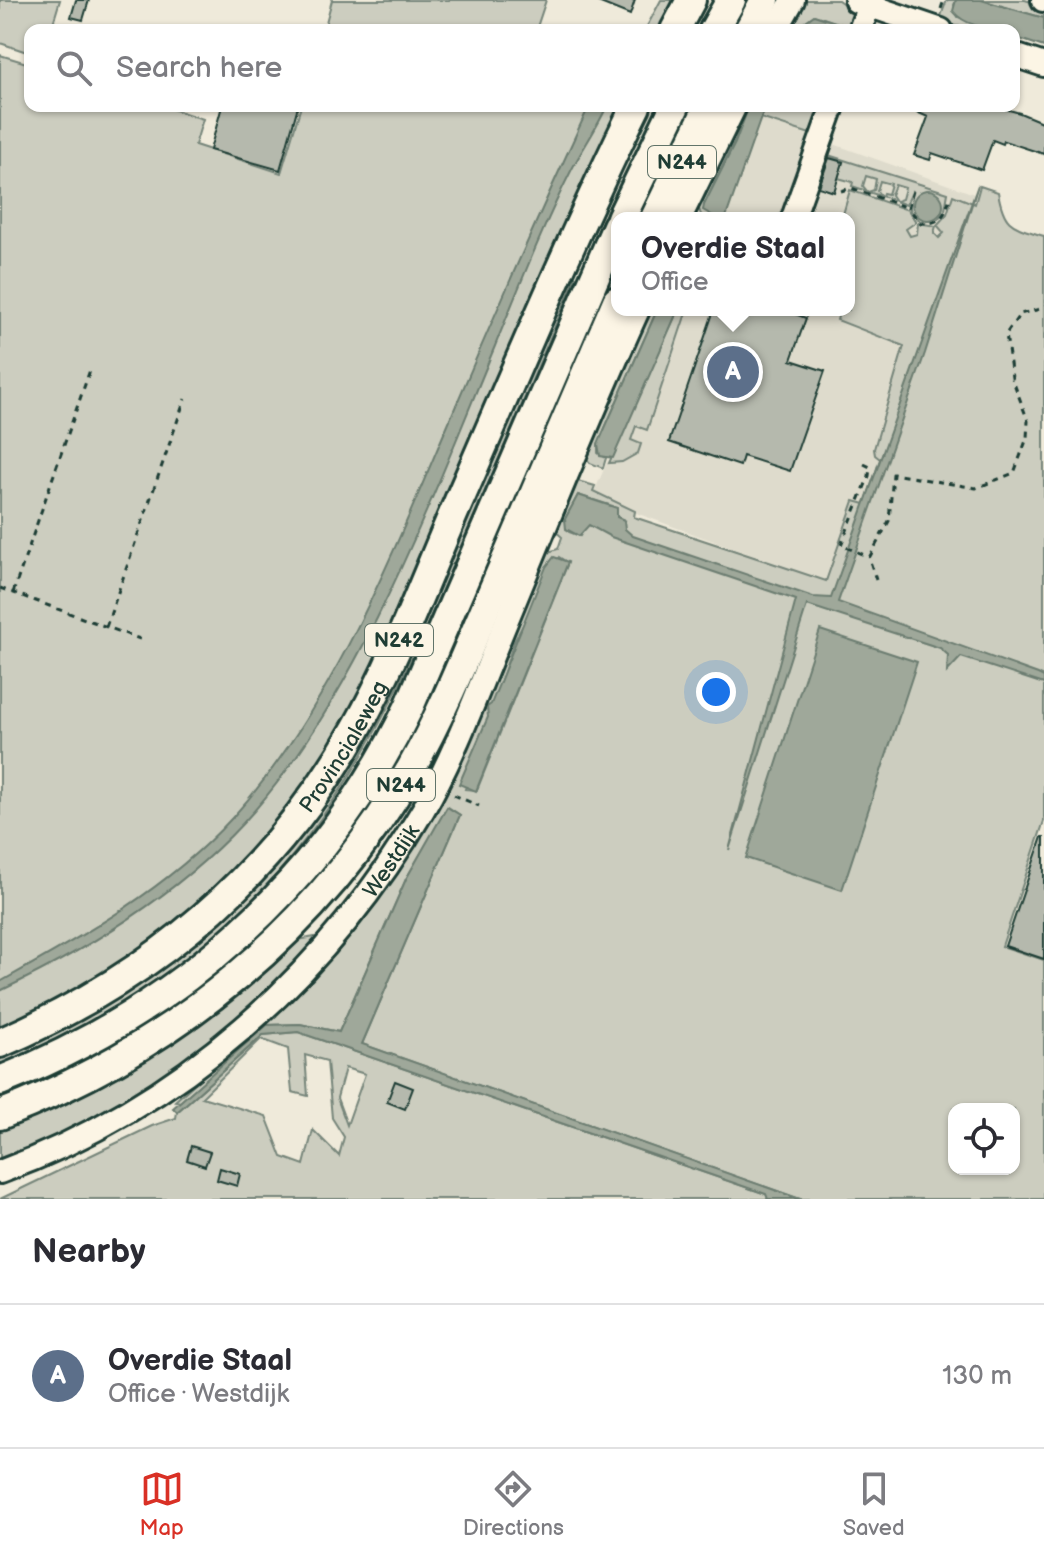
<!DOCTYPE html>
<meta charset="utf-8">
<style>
:root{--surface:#fff;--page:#f7f7f7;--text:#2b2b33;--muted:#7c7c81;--line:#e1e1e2;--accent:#d93025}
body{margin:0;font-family:"Balsamiq Sans",sans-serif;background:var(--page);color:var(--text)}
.controls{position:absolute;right:24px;bottom:24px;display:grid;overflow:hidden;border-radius:16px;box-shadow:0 2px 6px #0004}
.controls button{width:72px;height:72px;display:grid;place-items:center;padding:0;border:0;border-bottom:2px solid var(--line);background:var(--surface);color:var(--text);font:40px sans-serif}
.you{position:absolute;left:716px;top:692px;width:28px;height:28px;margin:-20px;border:6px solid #fff;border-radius:50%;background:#1a73e8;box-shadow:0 0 0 12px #1a73e833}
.badge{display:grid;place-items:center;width:52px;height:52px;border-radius:50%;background:var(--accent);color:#fff;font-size:26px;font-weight:700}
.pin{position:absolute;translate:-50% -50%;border:4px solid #fff;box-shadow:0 2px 8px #0006}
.popup{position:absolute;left:611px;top:212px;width:244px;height:104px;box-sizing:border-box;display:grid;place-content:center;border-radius:16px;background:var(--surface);filter:drop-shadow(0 2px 6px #0005);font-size:26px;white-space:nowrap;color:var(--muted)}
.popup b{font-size:30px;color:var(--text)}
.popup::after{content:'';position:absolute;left:50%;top:100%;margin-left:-16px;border:16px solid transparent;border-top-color:var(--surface)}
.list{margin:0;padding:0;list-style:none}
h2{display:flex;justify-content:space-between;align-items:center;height:104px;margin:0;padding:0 32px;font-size:34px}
h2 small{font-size:26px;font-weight:400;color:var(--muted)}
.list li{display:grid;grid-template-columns:52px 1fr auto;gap:24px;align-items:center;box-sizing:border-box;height:144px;padding:0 32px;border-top:2px solid var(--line)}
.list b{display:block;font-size:30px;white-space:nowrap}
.list p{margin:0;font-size:26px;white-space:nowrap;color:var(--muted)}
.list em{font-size:26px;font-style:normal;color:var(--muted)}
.icon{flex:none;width:44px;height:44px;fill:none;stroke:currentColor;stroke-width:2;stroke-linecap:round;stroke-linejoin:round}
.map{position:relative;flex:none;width:1044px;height:1199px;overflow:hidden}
.search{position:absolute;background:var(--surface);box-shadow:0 2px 6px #0004;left:24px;right:24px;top:24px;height:88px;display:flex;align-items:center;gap:20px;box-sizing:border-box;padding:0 28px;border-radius:16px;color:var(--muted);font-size:30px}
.sheet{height:248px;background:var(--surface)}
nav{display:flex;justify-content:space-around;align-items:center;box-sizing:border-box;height:112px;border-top:2px solid var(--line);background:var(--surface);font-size:22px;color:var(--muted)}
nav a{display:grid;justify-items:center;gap:4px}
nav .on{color:var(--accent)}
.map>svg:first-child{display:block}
</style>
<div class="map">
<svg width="1044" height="1199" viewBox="0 0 1044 1199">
<rect width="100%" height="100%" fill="#efeada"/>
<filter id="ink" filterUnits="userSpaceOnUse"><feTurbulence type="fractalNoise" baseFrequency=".0125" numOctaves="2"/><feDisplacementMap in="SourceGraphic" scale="16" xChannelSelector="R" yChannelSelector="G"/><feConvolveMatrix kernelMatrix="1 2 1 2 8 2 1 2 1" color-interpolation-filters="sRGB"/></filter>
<g filter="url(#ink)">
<path fill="#dedbcc" d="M760,118L977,195L837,586L592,497L608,460L614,458L678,310H849V218H725Z"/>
<path fill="#cccdbf" stroke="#76857a" stroke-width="2" fill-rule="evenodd" d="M0,0H60L51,30H30V53L0,43Z
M332,0H546L536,30H324Z
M661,0H680L664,30H645Z
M803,0H838L855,12L853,28L814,15L794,30H780Z
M947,0H956L954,5L958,17L993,30L938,24Z
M981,0H1025L1044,6V18Z
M0,55L30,64V106H163L203,119L195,145L281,173L301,106H619L548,260L364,690L307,786L254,850L180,923L96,982L0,1030Z
M742,106H749L745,119L704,205L717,218H702L698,206Z
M765,106H822L810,134L760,118Z
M825,154L948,193L945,210L938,219L920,221L910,210L913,190L906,205L896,201L902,199L905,188L895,185L891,195L895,201L882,196L883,193L888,194L891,184L880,181L877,191L881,196L868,192L874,190L876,179L866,176L863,186L867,191L852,186L853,182L838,178L843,162Z
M980,186L998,192C1004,227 1012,226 1044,236V821L1002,946L1044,960V1199H800L362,1044L460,815L448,807L406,879L339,1032L300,1024L267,1025L180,1102L175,1101L268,1018L368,908L545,553L558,549L562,537L553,529L572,484L578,481L595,486L593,491L635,511L634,517L826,581L854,501L865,504L880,459L875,455L874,449L904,346L837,320L840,310H849V218H842L850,190L908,210L916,222L906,229L910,236L917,234L918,223L936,226L934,233L939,238L944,233L937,225L947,214L953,195L975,204ZM578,495L613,506L617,517L624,520L597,529L587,524L580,536L569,532L565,519ZM559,557L568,563L477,790L465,789L514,642ZM954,1109H1014V1169H954Z
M567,274L576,277C539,365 502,452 464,539C396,699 342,826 208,943C147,997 74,1034 0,1066V1056C165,993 297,868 380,713Z
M644,310H657L598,444V453L606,458L603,468L590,463L585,456Z
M678,310H687L647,430L636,426L631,440L641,444L638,453L622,462L609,463Z
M326,935C301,961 277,990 250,1014C176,1080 89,1124 0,1166V1131L64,1105L161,1051L199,1025L298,940Z
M298,1032L766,1194L768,1199H0L152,1126L176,1118L177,1112L263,1035ZM261,1039L288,1049L292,1092L308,1096L305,1055L327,1061L332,1118L344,1137L339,1156L313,1130L304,1165L282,1157L266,1116L202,1097ZM345,1068L365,1074L347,1125L337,1098Z"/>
<path fill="#9fa89a" stroke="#6c7d71" stroke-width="2" d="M956,0H981L1044,18V47L1014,37V30C994,30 966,28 953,11Z
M814,15L853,28L839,30L818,26L794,30Z
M589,106H607C597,128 583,148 572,169C543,226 519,287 495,346C432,497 362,687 254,811C186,889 93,947 0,991V982C83,936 167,889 232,818C327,714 387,568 442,438C489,327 538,216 589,106Z
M749,106H765L726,217L717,218L703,210L704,205L735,143Z
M978,185L925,353L838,602L1038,674L1044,677V684L961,657L947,672L948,655L940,648L807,605L729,850L796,600L611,537L589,525L579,536L566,529L565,519L578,495L617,508V517L624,520L625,529L633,536L813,597L831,598Z
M913 205a15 15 0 1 1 30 0a15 15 0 1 1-30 0Z
M657,310H678L613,458L600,456L598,444Z
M554,557L568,562L476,791L459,784L488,717L487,707L491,704L546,567Z
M820,630L917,662L842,890L746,858Z
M447,807L460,815L362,1044L800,1199H768L766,1194L298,1032L263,1035L177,1112L173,1108L267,1025L300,1024L339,1032L406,879Z"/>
<path fill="#b5b9ad" stroke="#1f3d34" stroke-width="2" d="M76,0H89L83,20L71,17Z
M593,0H635L630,15Z
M222,106H298L280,170L210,150Z
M903,106H994L1020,113L1044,123V154L1004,141L1003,144L993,140L982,170L932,153L930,160L914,155L928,117Z
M829,158L843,162L834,192L819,187Z
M714,310H793L792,313L806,318L791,360L825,371L790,471L743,456L740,466L669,442Z
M1042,837H1044V959L1005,946Z
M395,1081L413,1088L405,1109L387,1102Z
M191,1146L210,1152L205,1166L187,1160Z
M220,1168L240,1174L237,1186L217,1180Z"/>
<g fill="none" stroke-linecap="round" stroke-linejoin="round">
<g stroke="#1f3d34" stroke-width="28">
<g id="minor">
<path d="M1043,0H1044"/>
<path d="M856,1L941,30"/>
<path d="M776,30L793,0"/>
<path d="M860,30L869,5"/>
<path d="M1014,55L1044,65"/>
<path d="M680,218L735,106"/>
<path d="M793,218L833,106"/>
<path id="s1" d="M0,1172C180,1106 327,975 423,810C457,751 480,685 506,622C549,518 591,413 638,310"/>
</g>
</g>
<g stroke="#1f3d34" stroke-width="34">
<g id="major">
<path d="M675,30L691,0"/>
<path d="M714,30L731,0"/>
<path d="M749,30L765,0"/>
<path d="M621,218L675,106"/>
<path d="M655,218L709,106"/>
<path id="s2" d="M0,1043C153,977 273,876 356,729C396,658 425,579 458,503C516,370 572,236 636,106"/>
<path d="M0,1081C179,1010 325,882 409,707L617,226"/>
<path d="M0,1115C173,1048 320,929 412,767C447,705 472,638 500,574C539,483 578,392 617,301"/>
</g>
</g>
<path stroke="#1f3d34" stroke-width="3" stroke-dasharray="6 6" stroke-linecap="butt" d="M941,9L944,0
M841,191L851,188L908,208
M913,191L908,208L921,223C942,224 945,215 950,197
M864,464L870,467L869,476L841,545L869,557
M876,580L869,558L889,521L893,474L976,488L1014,473L1027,438L1028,421L1012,378L1006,334L1020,314L1044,308
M0,588L140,639
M13,593L91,367
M106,627L185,399
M454,795L479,806"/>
<use href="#minor" stroke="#fcf5e5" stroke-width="22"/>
<use href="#major" stroke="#fcf5e5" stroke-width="28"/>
</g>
</g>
<g text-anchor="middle" stroke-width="6" stroke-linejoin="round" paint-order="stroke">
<g fill="#fcf5e5" stroke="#617469" stroke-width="2">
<rect x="648" y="146" width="68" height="32" rx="6"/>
<rect x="365" y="624" width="68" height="32" rx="6"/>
<rect x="367" y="769" width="68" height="32" rx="6"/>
</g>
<g font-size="20" font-weight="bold" fill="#1f3d34">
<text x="682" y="169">N244</text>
<text x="399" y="647">N242</text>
<text x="401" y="792">N244</text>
</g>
<g font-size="22" fill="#1f3d34" stroke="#fcf5e5">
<text dy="8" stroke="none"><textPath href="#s2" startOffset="462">Provincialeweg</textPath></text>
<text dy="8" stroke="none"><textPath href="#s1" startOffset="508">Westdijk</textPath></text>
</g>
</g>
</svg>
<div class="controls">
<button><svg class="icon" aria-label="locate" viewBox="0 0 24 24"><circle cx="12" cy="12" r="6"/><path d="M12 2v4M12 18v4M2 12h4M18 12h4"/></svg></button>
</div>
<div class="you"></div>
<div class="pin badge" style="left:733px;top:372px;background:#5c6f8a">A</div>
<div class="popup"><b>Overdie Staal</b>Office</div>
<div class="search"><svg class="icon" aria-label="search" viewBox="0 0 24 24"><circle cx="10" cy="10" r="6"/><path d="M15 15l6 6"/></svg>Search here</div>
</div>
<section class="sheet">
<h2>Nearby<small></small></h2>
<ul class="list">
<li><span class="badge" style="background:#5c6f8a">A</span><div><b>Overdie Staal</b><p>Office · Westdijk</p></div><em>130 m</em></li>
</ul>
</section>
<nav>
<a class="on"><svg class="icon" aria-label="map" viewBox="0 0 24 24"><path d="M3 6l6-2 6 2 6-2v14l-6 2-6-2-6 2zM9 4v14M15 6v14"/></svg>Map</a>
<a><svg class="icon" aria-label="directions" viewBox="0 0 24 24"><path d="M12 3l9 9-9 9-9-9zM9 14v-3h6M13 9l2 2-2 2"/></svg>Directions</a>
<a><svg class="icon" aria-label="saved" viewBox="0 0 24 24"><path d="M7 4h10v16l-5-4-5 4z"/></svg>Saved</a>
</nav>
